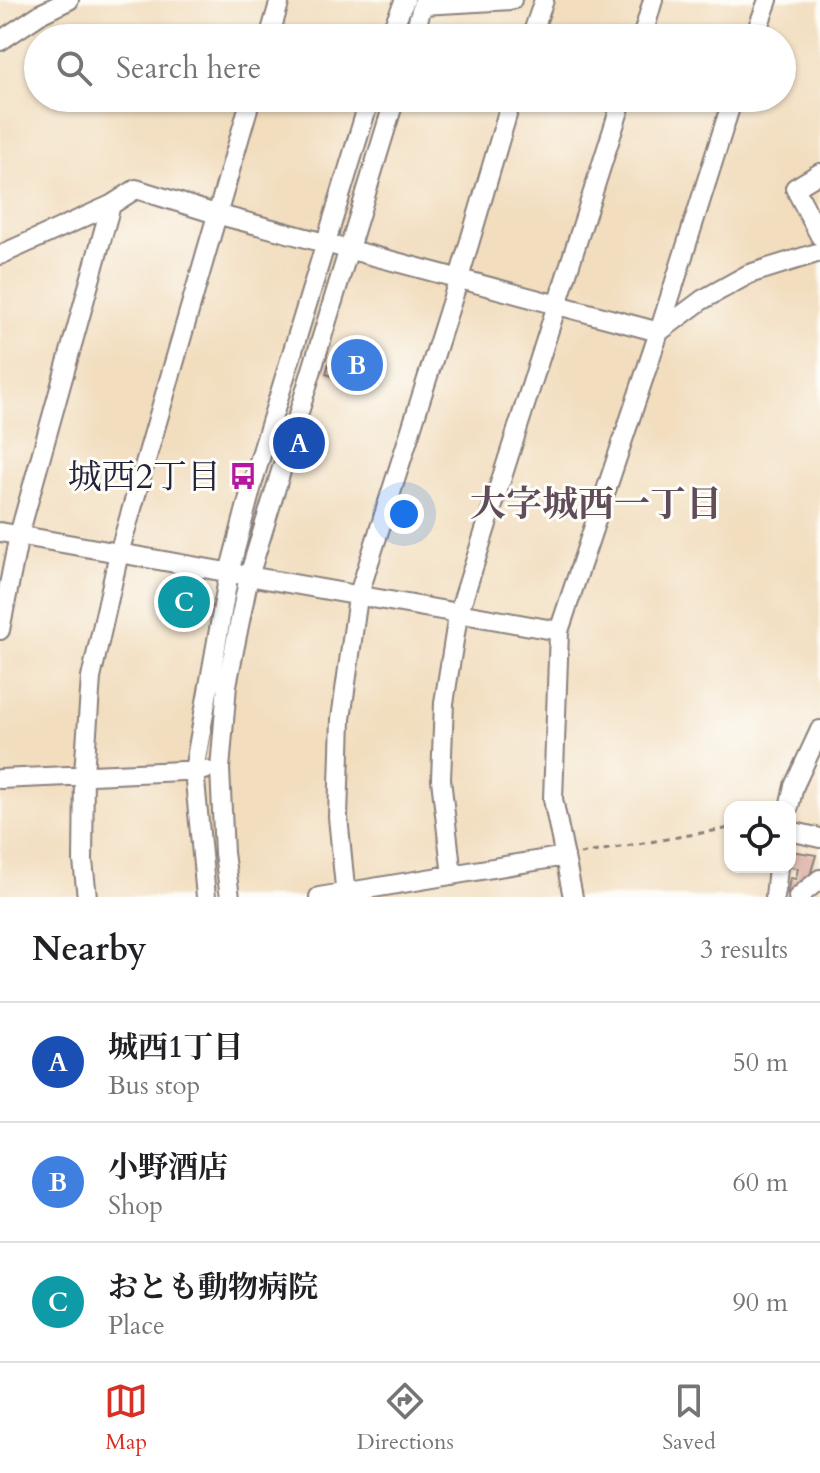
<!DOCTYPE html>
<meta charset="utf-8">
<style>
:root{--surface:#fff;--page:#f2f2f2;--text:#202124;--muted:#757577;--line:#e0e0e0;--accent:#d93025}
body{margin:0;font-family:Cardo,"Noto Serif JP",serif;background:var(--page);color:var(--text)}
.controls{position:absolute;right:24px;bottom:24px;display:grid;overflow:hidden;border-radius:16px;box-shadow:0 2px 6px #0004}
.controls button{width:72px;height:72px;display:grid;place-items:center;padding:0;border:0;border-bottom:2px solid var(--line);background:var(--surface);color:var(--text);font:40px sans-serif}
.you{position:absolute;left:404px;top:514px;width:28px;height:28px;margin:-20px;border:6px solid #fff;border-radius:50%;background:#1a73e8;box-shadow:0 0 0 12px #1a73e833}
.badge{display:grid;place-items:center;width:52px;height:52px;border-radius:50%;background:var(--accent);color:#fff;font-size:26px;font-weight:700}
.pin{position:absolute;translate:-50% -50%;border:4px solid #fff;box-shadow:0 2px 8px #0006}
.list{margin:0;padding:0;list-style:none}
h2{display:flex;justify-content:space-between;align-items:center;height:104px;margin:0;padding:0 32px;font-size:34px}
h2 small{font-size:26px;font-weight:400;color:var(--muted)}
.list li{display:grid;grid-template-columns:52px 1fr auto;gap:24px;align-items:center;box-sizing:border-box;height:120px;padding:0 32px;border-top:2px solid var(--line)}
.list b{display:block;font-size:30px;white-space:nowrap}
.list p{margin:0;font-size:26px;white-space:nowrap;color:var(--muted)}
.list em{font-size:26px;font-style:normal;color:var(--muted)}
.icon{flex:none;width:44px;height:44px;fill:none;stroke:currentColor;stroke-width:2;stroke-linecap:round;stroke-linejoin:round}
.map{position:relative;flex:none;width:820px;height:897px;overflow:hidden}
.search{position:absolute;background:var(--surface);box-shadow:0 2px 6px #0004;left:24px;right:24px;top:24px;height:88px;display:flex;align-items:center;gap:20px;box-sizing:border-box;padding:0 28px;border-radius:44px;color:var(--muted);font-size:30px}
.sheet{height:464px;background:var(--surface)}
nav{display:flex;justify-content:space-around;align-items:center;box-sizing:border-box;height:112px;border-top:2px solid var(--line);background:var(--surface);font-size:22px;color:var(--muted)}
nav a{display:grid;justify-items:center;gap:4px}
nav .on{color:var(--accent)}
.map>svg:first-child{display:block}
</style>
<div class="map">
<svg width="820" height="897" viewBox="0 0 820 897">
<rect width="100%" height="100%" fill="#fdfcf7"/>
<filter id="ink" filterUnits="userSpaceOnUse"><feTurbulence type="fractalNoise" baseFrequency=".0125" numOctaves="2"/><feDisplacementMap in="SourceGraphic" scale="16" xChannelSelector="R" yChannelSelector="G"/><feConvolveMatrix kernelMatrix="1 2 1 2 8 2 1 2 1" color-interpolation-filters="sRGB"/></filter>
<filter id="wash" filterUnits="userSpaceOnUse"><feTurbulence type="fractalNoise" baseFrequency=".006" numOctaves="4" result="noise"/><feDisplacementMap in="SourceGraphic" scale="32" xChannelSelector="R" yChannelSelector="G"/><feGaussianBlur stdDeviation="1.8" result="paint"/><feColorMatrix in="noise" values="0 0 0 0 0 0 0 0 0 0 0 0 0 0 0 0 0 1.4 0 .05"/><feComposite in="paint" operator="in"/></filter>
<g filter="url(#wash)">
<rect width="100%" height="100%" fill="#f2ddbe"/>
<g id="blocks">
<path fill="#d59e93" d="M344,342L382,354L369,377L377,381L374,389L326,374L329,363L338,367Z
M170,577L187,581L183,592L205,596L199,616L164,609Z
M791,851L816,855L808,882L801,881L799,889L795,896L787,894L790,878L796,879L798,868L790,867Z"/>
</g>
</g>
<g filter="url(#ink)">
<use href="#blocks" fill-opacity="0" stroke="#8a807c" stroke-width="2"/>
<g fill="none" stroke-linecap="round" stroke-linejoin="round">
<g stroke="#8a807c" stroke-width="22">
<path id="minor" d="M423,5L512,0
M269,38L280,0
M388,38L405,0
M413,38L424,0
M531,38L544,0
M642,38L653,0
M754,38L768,0
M0,41L42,13L69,0
M820,173L795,188L820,236
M0,255L111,205L136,189L216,214L659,332L733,98
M0,532L559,631
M0,630L19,535L111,205
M0,779L205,770
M789,807L794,786L820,730
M790,831L820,838
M452,876L441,779L444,703L458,615L623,98
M87,897L83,861L84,773L91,678L119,553L251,98
M206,897L194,770L229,573L254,478L370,98
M230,897L224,853L220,769L227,685L249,576L395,98
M319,897L565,856
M346,897L338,817L341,719L358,597L459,278L512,98
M573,897L553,799L559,631L659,332L702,300L749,274L820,252
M775,897L778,867
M798,897L820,879"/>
</g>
<path stroke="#8a807c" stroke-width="3" stroke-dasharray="6 6" stroke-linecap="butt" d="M580,854L730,828"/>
<use href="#minor" stroke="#fff" stroke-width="18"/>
</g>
</g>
<defs>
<g id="bus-bare" transform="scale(2.16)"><path d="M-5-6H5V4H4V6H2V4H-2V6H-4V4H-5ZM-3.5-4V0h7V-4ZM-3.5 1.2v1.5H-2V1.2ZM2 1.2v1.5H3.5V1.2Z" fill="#b5179e" stroke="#fdfcf7" stroke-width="2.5" paint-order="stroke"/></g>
</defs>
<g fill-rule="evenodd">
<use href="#bus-bare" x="243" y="476"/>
</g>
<g text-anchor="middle" stroke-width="6" stroke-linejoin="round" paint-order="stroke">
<g font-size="34" fill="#22223b" stroke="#fdfcf7" text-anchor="end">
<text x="221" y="488">城西2丁目</text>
</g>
<g font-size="36" font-weight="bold" fill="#614d5a" stroke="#fdfcf7">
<text x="596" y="516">大字城西一丁目</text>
</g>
</g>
</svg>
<div class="controls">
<button><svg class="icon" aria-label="locate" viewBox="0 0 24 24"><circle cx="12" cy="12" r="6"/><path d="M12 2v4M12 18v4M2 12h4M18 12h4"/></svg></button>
</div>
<div class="you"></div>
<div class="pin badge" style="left:299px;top:443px;background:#1a4fb4">A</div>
<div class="pin badge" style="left:357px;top:365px;background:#3f7fe0">B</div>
<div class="pin badge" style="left:184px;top:602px;background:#0f9aa8">C</div>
<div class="search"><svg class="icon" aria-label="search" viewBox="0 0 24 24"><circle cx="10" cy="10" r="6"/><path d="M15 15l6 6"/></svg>Search here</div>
</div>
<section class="sheet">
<h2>Nearby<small>3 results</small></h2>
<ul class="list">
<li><span class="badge" style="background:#1a4fb4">A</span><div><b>城西1丁目</b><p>Bus stop</p></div><em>50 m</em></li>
<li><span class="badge" style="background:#3f7fe0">B</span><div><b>小野酒店</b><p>Shop</p></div><em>60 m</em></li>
<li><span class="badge" style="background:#0f9aa8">C</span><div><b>おとも動物病院</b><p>Place</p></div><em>90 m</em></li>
</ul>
</section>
<nav>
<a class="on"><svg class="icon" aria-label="map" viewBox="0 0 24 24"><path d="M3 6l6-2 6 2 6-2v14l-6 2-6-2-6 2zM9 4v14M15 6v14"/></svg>Map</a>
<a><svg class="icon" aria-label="directions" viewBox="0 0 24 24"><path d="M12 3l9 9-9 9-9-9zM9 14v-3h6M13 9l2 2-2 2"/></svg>Directions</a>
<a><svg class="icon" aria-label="saved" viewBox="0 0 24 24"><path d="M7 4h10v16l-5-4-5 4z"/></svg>Saved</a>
</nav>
